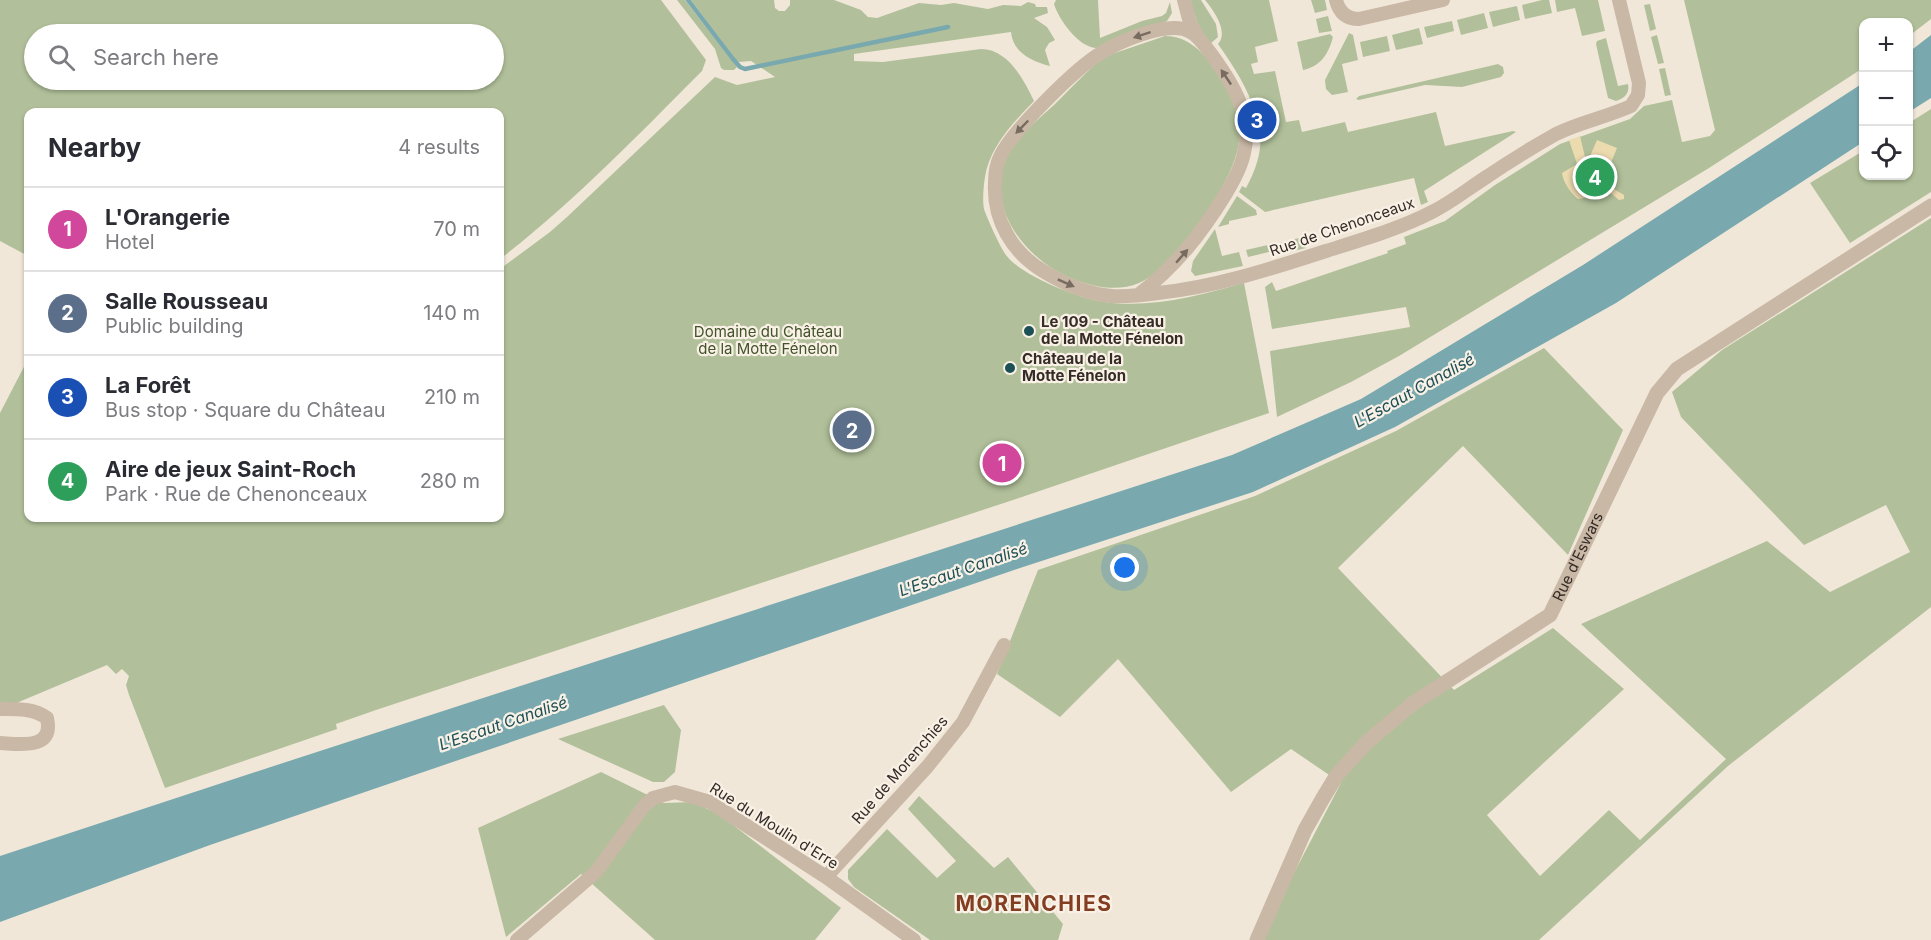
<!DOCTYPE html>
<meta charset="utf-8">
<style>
:root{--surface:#fff;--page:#f7f7f7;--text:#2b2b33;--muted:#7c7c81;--line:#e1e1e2;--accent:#ea580c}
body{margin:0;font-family:Inter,sans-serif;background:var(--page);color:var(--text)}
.controls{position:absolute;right:18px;top:18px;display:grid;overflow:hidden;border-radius:12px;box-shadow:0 2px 4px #0004}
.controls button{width:54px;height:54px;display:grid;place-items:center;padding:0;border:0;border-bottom:2px solid var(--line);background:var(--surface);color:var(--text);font:30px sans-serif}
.you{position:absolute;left:1125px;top:568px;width:21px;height:21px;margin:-15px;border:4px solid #fff;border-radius:50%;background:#1a73e8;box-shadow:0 0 0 9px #1a73e833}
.badge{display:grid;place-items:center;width:39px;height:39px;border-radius:50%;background:var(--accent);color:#fff;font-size:20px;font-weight:700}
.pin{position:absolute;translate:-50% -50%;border:3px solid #fff;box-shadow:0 2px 6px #0006}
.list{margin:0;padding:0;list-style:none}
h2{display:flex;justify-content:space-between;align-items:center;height:78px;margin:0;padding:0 24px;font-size:26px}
h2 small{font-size:20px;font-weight:400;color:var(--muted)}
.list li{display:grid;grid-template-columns:39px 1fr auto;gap:18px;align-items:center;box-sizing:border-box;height:84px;padding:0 24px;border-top:2px solid var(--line)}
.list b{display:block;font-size:22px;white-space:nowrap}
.list p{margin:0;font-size:20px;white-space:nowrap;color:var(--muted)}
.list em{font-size:20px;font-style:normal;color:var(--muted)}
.icon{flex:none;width:33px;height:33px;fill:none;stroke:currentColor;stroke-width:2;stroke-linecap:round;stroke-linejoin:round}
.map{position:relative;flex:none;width:1931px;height:940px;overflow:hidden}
.search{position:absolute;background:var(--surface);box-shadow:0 2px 4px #0004;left:24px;top:24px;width:480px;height:66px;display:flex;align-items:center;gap:15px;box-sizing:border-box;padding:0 21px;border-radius:33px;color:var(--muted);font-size:22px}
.panel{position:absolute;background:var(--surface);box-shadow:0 2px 4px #0004;left:24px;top:108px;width:480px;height:414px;border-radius:12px}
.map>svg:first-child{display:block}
</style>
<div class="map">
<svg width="1931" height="940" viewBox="0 0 1931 940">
<rect width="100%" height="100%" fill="#f1e7d9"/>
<path fill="#b1c09a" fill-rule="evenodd" d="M0,0H661L706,60L702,71C637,136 573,203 500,259V112H28V256L0,241ZM34,34H494V80H34Z
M677,0H685L737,67L734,70H724L721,68L715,49Z
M691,0H774L775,8L779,11H785L790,5V0H834L861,10L868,17L877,18L919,3L941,5L954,3L988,9L1003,5L1021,6L1028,2L1035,4L1036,7H1047L1048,13L1034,18L1047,27L1055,40L1049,43L1045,50L1050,66C1032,61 1013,53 1011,32L854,54V61L883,62L981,49C1008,49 1024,80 1034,101C1015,121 995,141 987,168C984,178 982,199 984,209C987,218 1000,247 1006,255C1019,274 1076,297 1099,301C1146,310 1198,296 1244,283L1269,413L1013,500L376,710L336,724L337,729L165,788L129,695L126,685L129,676L122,669L116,674L107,665L14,704L0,703V413L28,359V518H500V269L550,232L567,217L715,77L737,85L775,77L751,61L739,62L736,60Z
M1056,0H1098L1100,38L1142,21L1162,16L1166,13L1170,2L1172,13L1167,21L1132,33L1097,48C1079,48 1059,20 1054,4Z
M1190,0H1201L1216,24L1218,37L1210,44L1199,28Z
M1205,0H1269L1278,41L1255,47L1258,62L1251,64L1254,74L1275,71L1286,122L1299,120L1302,132L1345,122L1348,132L1436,112L1445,146L1513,131L1516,132L1424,191L1428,202L1421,205L1414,178L1265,212L1239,192L1242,186L1246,188C1260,162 1263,145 1259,115H1256C1248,88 1234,67 1218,44C1229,32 1214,11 1205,0Z
M1311,0H1325L1327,10L1315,13Z
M1542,0H1549L1552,13L1525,19L1522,5Z
M1555,0H1598L1605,31L1582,36L1575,8L1557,12Z
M1684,0H1931V19L1909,36L1908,22H1864L1863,68L1709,168L1399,356L1351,382L1277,417L1270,351L1410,327L1406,307L1272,329L1265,287L1272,282L1276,291L1388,253L1387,251L1406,244L1404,237L1445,221L1495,185L1560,144L1630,119L1644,106L1672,100L1682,142L1710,136L1715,130Z
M1650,4L1656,29L1650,31L1644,5Z
M1517,6L1520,20L1493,27L1489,12Z
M1484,13L1488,28L1461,35L1457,20Z
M1328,16L1332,31L1319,33L1316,19Z
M1452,21L1454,31L1427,38L1424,27Z
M1419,28L1423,44L1396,50L1392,35Z
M1349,33L1353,35L1358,60L1342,64L1348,92L1332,95L1326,89L1325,80Z
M1330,34L1333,37C1328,55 1321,66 1303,70L1297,42Z
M1657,35L1664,63L1658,64L1651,37Z
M1165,36C1186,36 1200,49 1213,66C1228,87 1242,114 1239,141C1236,180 1175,267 1139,283C1121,291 1099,288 1081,282C1032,266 986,215 1005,161C1012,139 1042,117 1059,100C1072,87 1084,74 1098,62L1112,54Z
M1387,36L1390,51L1363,57L1360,42Z
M1606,38L1618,86L1628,84C1630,94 1624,98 1616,101L1608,98L1596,44L1597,41Z
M1494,65L1498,64L1503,67L1504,73L1501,77L1462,87L1425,85L1359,100L1356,99L1359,96Z
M1665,68L1671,95L1665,96L1659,69Z
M1931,109V192L1850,243L1810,183L1863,151L1864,176H1908L1909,123Z
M1237,196L1256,210L1257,215L1229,221V224L1218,227Z
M1931,218V607L1728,766L1539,940H1263L1272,915L1341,783L1291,749L1231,792L1118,659L1060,717L997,674L1038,570L1255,496L1396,431L1544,348L1623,430L1568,555L1463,446L1338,568L1454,690L1553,628L1624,689L1487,815L1540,876L1609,810L1640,840L1726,759L1581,624L1767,541L1830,592L1910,552L1886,505L1804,545L1681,417L1672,392L1722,350Z
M1215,229L1222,256L1239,252L1243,266L1195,276L1191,271L1193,261Z
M1303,237L1306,248L1281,254L1279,243Z
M1272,244L1273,251L1248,257L1246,250Z
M664,705L681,730L675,772L664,782H653L558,739Z
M601,772L664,803L693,802L720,815L841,908L815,940H655L581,874L506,937L478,828Z
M919,796L994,868L1008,857L1063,924L1058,940H930L854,887L848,879V870L887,829L937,878L956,861L908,809Z"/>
<path fill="#eddbb0" d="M1580,136L1586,161L1592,159L1591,154L1597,140L1617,148L1610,165L1605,164L1610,176L1609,186L1624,195V199L1619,200L1606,189C1596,190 1589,199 1578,199C1571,194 1563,182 1562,173L1577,164L1569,140Z"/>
<path fill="#79a9ae" d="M1931,35V98L1909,112V52Z
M1863,83V142L1616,303L1395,427L1253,492L1017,569L210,845L0,922V856L283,763L1232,455L1361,399L1583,265Z"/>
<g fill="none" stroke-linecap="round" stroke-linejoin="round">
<path stroke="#79a9ae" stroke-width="4.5" d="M688,0L733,59L740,67L745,69L948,27"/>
<path stroke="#c9b8a6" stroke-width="14" d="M1184,0L1190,23L1198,37
M1336,0C1339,12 1346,19 1359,19L1443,0
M1138,295C1175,267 1201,234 1225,195C1233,182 1241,168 1244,153C1253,116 1233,84 1212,55C1204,45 1196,32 1183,29C1161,24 1120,41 1101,53C1077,67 1011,132 1000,157C996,165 995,174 995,183C993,220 1012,252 1043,271C1064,284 1088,294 1112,296C1127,297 1143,295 1158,293C1216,287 1270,269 1326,251C1361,240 1399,229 1432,212C1452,202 1469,188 1488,176C1510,161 1533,147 1556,134C1580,122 1607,117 1631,106L1638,95L1639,83L1619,0
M0,709C16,709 33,708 47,718C54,750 21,744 0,743
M826,877L927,767L963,722L1004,645
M517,940L596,872L644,806L653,798L675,792L710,802L826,877L914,940"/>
<path stroke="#c9b8a6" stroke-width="15" id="s1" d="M1257,940L1305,830L1323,798L1337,775L1366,743L1412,704L1550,615L1657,393L1677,369L1931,206"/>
</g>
<defs><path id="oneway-solid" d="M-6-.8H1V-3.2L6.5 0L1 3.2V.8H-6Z" transform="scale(1.5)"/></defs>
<g fill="#786b60">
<use href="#oneway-solid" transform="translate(1142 35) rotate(162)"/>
<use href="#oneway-solid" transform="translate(1226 77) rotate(-124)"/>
<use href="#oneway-solid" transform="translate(1022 127) rotate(134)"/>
<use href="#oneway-solid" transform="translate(1182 256) rotate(-49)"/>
<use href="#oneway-solid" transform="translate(1066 283) rotate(24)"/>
</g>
<g fill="#1d4f56" stroke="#f9f1e6" stroke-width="2">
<circle cx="1029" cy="331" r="6"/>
<circle cx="1010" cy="368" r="6"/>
</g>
<g text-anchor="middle" stroke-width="4.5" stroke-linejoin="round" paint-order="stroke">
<g font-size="15" fill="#352c27" stroke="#f9f1e6">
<text transform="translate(1342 227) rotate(-19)" y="5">Rue de Chenonceaux</text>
<text dy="5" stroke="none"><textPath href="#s1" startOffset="516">Rue d'Eswars</textPath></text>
<text transform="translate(900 770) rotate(-49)" y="5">Rue de Morenchies</text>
<text transform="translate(774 826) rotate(32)" y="5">Rue du Moulin d'Erre</text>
</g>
<g font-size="15" font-weight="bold" fill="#352c27" stroke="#f9f1e6" text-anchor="start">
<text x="1041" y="327">Le 109 - Château<tspan x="1041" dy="17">de la Motte Fénelon</tspan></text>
<text x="1022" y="364">Château de la<tspan x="1022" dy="17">Motte Fénelon</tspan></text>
</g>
<g font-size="15" fill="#42532b" stroke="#f9f1e6">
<text x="768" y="337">Domaine du Château<tspan x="768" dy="17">de la Motte Fénelon</tspan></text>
</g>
<g font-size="16" font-style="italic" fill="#1d4f56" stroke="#f9f1e6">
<text transform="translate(1414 390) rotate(-29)" y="6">L'Escaut Canalisé</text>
<text transform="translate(963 569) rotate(-19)" y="6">L'Escaut Canalisé</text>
<text transform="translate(503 723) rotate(-19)" y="6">L'Escaut Canalisé</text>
</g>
<g font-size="21" font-weight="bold" letter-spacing="1.5" fill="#833d21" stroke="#f9f1e6">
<text x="1034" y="911">MORENCHIES</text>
</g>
</g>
</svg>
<div class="controls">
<button>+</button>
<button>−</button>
<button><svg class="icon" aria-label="locate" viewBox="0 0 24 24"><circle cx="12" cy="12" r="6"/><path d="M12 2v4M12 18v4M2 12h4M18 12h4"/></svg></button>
</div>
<div class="you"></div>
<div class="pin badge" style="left:1002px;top:463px;background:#d1479c">1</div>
<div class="pin badge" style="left:852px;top:430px;background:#5c6f8a">2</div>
<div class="pin badge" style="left:1257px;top:120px;background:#1a4fb4">3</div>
<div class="pin badge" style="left:1595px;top:177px;background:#2e9e5b">4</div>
<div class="search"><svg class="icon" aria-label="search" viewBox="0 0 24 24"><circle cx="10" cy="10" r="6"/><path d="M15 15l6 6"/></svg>Search here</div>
<section class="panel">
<h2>Nearby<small>4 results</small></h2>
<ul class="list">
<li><span class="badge" style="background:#d1479c">1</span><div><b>L'Orangerie</b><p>Hotel</p></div><em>70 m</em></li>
<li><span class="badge" style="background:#5c6f8a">2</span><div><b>Salle Rousseau</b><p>Public building</p></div><em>140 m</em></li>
<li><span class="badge" style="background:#1a4fb4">3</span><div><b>La Forêt</b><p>Bus stop · Square du Château</p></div><em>210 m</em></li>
<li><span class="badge" style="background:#2e9e5b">4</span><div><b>Aire de jeux Saint-Roch</b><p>Park · Rue de Chenonceaux</p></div><em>280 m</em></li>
</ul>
</section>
</div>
